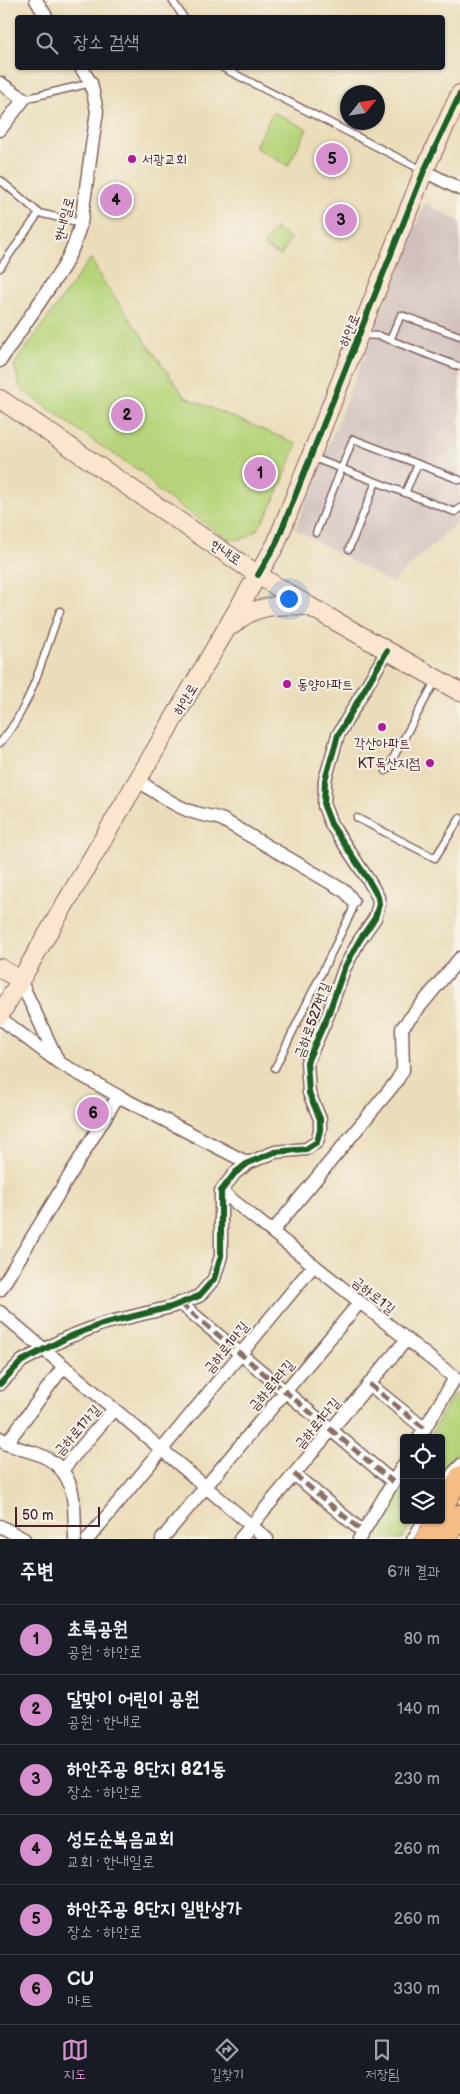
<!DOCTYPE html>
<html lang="ko">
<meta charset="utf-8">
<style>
:root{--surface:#171b24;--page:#242831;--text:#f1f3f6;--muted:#9ea1a6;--line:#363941;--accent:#d690ce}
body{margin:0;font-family:"Balsamiq Sans","Poor Story",sans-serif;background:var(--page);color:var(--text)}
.controls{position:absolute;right:15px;bottom:15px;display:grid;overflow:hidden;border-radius:5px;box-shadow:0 1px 4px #0004}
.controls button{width:45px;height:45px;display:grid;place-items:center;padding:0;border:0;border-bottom:1px solid var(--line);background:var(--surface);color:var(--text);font:25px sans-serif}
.compass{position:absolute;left:340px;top:85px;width:45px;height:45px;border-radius:50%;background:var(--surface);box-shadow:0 1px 4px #0004;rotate:60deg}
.scale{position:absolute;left:15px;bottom:12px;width:85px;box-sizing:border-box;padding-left:5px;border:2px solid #4a1f2b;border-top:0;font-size:14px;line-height:18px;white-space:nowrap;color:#4a1f2b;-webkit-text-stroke:4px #f7f3e8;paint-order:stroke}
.you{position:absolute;left:288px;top:598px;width:18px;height:18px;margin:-12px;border:4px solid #fff;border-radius:50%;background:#1a73e8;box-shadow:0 0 0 8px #1a73e833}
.badge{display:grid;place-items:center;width:32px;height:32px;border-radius:50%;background:var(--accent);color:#111;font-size:16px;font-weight:700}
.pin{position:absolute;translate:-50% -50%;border:2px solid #fff;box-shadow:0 1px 5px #0006}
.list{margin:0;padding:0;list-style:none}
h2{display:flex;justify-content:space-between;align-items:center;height:65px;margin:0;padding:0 20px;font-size:21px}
h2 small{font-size:16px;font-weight:400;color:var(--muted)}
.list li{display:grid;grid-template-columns:32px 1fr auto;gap:15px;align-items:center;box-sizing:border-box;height:70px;padding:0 20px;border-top:1px solid var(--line)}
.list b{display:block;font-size:19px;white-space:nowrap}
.list p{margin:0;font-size:16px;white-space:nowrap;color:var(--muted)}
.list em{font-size:16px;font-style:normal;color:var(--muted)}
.icon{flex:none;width:28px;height:28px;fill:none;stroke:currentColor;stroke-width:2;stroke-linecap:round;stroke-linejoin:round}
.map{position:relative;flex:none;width:460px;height:1539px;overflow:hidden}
.search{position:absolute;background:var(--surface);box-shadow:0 1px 4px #0004;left:15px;right:15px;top:15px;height:55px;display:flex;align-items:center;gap:12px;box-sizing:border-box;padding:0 18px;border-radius:5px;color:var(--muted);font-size:19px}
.sheet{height:485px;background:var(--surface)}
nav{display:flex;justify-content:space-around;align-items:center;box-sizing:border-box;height:70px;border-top:1px solid var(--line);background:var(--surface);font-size:14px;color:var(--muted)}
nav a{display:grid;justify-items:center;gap:2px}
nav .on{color:var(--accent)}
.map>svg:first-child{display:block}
</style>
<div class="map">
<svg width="460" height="1539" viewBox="0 0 460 1539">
<rect width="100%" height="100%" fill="#f7f3e8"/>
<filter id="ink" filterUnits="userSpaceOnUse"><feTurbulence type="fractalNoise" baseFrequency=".02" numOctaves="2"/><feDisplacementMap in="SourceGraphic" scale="10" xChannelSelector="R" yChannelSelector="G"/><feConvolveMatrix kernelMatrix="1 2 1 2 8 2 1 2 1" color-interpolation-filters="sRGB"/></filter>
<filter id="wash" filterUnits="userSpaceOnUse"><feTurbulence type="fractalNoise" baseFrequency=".0096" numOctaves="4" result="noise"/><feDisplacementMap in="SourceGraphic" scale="20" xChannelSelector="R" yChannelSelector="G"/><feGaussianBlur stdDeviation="1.12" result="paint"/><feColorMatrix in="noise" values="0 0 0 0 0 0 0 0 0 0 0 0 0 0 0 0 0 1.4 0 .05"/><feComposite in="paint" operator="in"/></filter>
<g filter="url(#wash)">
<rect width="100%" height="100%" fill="#ebddba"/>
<path fill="#d1bfbd" d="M425,203L460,222V520L391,583L295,529Z"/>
<path fill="#b7d47a" stroke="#807a52" d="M273,112L307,129L288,166L255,147Z
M275,228L290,239L281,256L263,246Z
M91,258L101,278L185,397L297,444C288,466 269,522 252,534C244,540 235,541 226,538L158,491L143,473L98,444L20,388L14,365Z
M454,1394L460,1400V1446L441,1476V1438H429Z
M404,1480V1520H414L402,1539H370Z"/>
</g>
<g filter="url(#ink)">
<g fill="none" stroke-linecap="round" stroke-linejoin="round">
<g stroke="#82625d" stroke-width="9">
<path id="lane" d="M172,0L184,18
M223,68L422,170
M24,99L91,83
M0,180L39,213
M0,268L39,213L81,223
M362,335L380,336L460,367
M390,340L401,315L460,336
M311,457L455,512L460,508
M405,493L418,464
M316,533L353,439L460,480
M349,549L376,482
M0,743C32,706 43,655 60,611
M386,771L436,680
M357,818L435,858L460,818
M275,1068L352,911L353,901
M441,1487L451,1471L460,1462
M410,1539L421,1520"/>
</g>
<g stroke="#82625d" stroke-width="15">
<path id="street" d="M36,0L47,18
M0,83L24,99L0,130
M424,171L460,189
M0,361L64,266L74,245L81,223L97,111L91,83L81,68
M137,780C156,792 175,807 196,813C205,816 214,816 223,820L331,883L346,892L353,901
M20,980L57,1059
M0,1018L58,1062L118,1096L248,1163
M221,1191L455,1378L419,1438
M272,1232L396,1082L403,1070L402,1028L460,958
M0,1290L118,1096
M180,1303L393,1482
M0,1312L267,1539
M0,1384L22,1361L66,1338L102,1324L171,1307L199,1296L214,1279L221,1256V1191L235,1173L248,1163L275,1152L306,1149L317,1142L320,1130V1119L309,1093L307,1062L328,1015L344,969L359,941L375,918L379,904L378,897L369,881L331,824L324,806L325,780L338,735L387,651
M369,1384L425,1429
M0,1438C9,1447 23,1449 35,1453C78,1468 74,1501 75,1539
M6,1444L64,1366
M62,1470L114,1409
M294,1474L363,1532
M0,1526L24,1539
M88,1539L314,1265
M162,1539L360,1302
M240,1539L406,1340
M359,1539L404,1464"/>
</g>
<g stroke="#82625d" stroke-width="20">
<path id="secondary" d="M0,399L258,575L309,606L460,692
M233,625C252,605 280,604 306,606
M0,968L20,980
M0,1015L276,544L424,171L460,94"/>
</g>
<g stroke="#82625d" stroke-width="21">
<path id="primary" d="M441,1512L460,1476
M425,1539L436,1520"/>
</g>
<g stroke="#82625d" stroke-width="25">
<path id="highway" d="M443,1539L460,1516"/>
</g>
<use href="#lane" stroke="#fff" stroke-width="6"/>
<use href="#street" stroke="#fff" stroke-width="12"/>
<use href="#secondary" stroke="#fbe5cf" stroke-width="18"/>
<use href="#primary" stroke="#f6be87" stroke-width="19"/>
<use href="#highway" stroke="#f6be87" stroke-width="22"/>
<path stroke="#8d6e63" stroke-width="5" stroke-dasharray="10 5" stroke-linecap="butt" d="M180,1303L393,1482
M369,1384L425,1429
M294,1474L363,1532"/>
<g stroke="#f7f3e8" stroke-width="9">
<path id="cycleway" d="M258,575L276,544L424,171L460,94
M0,1384L22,1361L66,1338L102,1324L171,1307L199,1296L214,1279L221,1256V1191L235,1173L248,1163L275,1152L306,1149L317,1142L320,1130V1119L309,1093L307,1062L328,1015L344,969L359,941L375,918L379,904L378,897L369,881L331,824L324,806L325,780L338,735L387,651"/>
</g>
<use href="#cycleway" stroke="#1b5e20" stroke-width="6"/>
</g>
</g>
<g fill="#b5179e" stroke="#f7f3e8" stroke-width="2">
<circle cx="132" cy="159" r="5"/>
<circle cx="287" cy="684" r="5"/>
<circle cx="382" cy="727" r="5"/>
<circle cx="430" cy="763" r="5"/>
</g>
<g text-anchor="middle" stroke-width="4" stroke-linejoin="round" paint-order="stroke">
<g font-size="14" fill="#4a1f2b" stroke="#f7f3e8" text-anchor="start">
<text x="142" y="164">서광교회</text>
<text x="297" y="689">동양아파트</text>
<text x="382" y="748" text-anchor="middle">각산아파트</text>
<text x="420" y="768" text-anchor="end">KT독산지점</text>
</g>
<g font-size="14" fill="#4a1f2b" stroke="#f7f3e8">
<text transform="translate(64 219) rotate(-76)" y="5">한내일로</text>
<text transform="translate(349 330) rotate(-68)" y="5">하안로</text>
<text transform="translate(226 552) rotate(34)" y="5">한내로</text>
<text transform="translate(185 699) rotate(-59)" y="5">하안로</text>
<text transform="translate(312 1020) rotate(-70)" y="5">금하로527번길</text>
<text transform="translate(374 1295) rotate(39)" y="5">금하로1길</text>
<text transform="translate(226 1347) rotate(-51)" y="5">금하로1마길</text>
<text transform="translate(271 1385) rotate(-50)" y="5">금하로1라길</text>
<text transform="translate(317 1423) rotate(-50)" y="5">금하로1다길</text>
<text transform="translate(77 1430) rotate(-49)" y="5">금하로1가길</text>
</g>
</g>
</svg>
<div class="controls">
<button><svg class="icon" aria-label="locate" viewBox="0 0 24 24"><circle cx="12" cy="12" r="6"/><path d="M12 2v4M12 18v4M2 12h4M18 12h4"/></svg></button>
<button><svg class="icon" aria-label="layers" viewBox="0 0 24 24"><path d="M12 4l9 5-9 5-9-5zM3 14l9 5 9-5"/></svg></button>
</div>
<svg class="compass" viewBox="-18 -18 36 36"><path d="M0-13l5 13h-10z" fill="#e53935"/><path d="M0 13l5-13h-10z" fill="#9ea1a6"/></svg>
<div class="scale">50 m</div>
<div class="you"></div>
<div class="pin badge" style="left:260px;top:473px">1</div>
<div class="pin badge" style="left:127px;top:415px">2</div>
<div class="pin badge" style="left:341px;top:220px">3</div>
<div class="pin badge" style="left:116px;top:200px">4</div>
<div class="pin badge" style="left:332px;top:159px">5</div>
<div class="pin badge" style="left:93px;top:1113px">6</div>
<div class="search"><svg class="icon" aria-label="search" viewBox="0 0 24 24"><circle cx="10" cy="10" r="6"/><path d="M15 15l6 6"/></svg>장소 검색</div>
</div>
<section class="sheet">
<h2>주변<small>6개 결과</small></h2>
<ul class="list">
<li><span class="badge">1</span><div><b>초록공원</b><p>공원 · 하안로</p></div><em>80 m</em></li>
<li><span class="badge">2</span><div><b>달맞이 어린이 공원</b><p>공원 · 한내로</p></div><em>140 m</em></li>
<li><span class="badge">3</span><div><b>하안주공 8단지 821동</b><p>장소 · 하안로</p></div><em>230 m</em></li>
<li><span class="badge">4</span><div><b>성도순복음교회</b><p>교회 · 한내일로</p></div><em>260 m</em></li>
<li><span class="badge">5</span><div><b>하안주공 8단지 일반상가</b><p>장소 · 하안로</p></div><em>260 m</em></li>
<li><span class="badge">6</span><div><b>CU</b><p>마트</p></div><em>330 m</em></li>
</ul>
</section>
<nav>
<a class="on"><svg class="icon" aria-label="map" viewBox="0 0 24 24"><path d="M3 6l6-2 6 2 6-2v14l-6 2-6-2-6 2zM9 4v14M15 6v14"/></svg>지도</a>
<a><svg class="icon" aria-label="directions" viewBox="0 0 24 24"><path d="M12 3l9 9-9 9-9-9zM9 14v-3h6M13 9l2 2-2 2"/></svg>길찾기</a>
<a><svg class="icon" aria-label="saved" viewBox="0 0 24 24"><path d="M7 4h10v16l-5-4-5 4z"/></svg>저장됨</a>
</nav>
